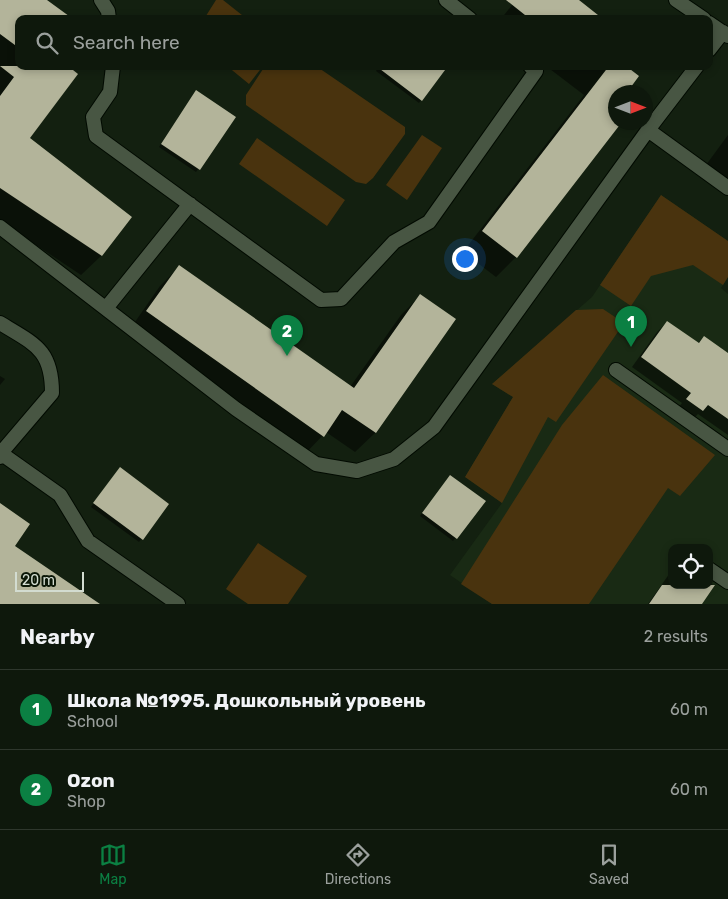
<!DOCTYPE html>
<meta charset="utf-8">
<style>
:root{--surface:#0e180c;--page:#172115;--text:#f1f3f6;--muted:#9ba09d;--line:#2e372d;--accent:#0b8043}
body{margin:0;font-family:Rubik,sans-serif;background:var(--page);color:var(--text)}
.controls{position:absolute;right:15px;bottom:15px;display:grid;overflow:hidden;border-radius:10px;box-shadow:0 2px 8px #0003}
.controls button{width:45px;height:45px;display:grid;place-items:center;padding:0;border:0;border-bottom:1px solid var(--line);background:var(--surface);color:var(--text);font:25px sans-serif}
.compass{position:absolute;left:608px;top:85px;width:45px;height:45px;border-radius:50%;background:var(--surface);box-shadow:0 2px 8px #0003;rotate:90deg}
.scale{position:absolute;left:15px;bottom:12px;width:69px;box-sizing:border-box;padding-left:5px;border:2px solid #d3dcd1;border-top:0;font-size:14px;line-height:18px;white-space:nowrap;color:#d3dcd1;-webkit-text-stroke:4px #0b1707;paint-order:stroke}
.you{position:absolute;left:464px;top:258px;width:18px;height:18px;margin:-12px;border:4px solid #fff;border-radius:50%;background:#1a73e8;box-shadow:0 0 0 8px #1a73e833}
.badge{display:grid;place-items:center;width:32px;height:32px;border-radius:50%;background:var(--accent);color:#fff;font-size:16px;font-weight:700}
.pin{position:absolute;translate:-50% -41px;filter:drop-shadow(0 1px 2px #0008)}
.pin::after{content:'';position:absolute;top:26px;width:18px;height:15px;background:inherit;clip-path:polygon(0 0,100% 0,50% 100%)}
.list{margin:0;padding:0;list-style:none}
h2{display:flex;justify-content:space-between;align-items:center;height:65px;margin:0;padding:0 20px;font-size:21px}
h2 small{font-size:16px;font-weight:400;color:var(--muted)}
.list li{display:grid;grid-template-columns:32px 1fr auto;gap:15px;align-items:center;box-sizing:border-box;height:80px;padding:0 20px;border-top:1px solid var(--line)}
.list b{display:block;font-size:19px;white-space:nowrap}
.list p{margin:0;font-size:16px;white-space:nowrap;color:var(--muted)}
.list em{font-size:16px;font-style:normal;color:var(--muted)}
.icon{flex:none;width:28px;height:28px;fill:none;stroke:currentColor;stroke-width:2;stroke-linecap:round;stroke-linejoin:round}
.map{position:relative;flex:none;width:728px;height:604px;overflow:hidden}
.search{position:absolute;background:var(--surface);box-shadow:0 2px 8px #0003;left:15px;right:15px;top:15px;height:55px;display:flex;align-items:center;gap:12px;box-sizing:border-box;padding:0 18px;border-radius:10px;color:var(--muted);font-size:19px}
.sheet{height:225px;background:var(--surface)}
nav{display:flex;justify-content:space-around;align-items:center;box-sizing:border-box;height:70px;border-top:1px solid var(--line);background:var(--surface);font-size:14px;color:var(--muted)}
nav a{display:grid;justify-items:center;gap:2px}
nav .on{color:var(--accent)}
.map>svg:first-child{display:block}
</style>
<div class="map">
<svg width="728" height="604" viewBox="0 0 728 604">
<rect width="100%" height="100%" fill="#132010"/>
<path fill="#192a14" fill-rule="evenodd" d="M661,195L728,241V277L721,288L728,294V604H492L450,575L502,503L465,477L513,397L492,384L592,297ZM672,548H709V585H672Z"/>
<path fill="#49330e" d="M216,0H223L247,19H204Z
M227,66H263L249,84Z
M265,66H316L405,127V134L373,178L366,184L356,182L246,105V95Z
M422,135L442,148L407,200L386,185Z
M257,138L345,200L327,226L239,164Z
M661,195L728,241V277L723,285L693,265L651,276L631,306L600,285Z
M603,309L624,323L556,422L548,417L502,503L465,477L513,397L492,384L576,310Z
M603,375L715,455L680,496L668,488L589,604H492L461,584L562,425Z
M258,543L307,576L288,604H248L226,589Z"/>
<path fill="#0007" d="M0,0H45L19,19V66L28,138L131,217L101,256L81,275L0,221Z
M516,0H577L601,19H501Z
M379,66L421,100L419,103L376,71Z
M546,66H624L626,91L628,92H616L516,257L496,277L463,252L584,95Z
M193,95L234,117L196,172L159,147Z
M728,135V181L706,165Z
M180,266L350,387L401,315L421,295L454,319L375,433L355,452L326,432L303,456L128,332L160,286Z
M667,322L697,344L704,337L728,354V435L698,414L692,420L677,409L682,403L632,367L657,332Z
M0,376L5,379L0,385Z
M118,472L168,504L139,542L91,507Z
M448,479L484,502L453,541L420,516Z
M672,570V585H709V582L713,585L700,604H648Z"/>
<path fill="#b3b49a" d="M0,0H47L73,19H19V48L0,34Z
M506,0H579L603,19H530Z
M0,66H68L78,74L30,138L132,217L102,256L0,188V96L14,77Z
M376,66H448L422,101Z
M609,66H626L639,76L628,91L630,92H616V122H622L517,258L482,231Z
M196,90L236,117L200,170L161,144Z
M179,265L354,388L420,294L456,319L376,433L342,410L324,437L146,311Z
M667,321L699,343L704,336L728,353V419L708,405L703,411L686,399L691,393L641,357Z
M120,467L169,504L143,540L93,503Z
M450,475L486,501L457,539L422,513Z
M0,503L30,524L15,546L100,604H0Z
M662,585H715L702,604H649Z"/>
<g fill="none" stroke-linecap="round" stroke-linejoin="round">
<g stroke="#020a01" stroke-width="16">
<path id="service" d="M101,0L108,11L109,19
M446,0L470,19
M676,0L704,19
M709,23L728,36
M709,50L723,32
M113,66L110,92L93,117L96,136L321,300L341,299L394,242L429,222L536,71L530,66
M648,130L728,188
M0,227L236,409L316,464L357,471L394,459L434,427L648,130L697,66
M107,307L190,204
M0,323C34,344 52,349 52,393L0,454
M616,370L728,449
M0,457L2,454L60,495L88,541L178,604
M709,569L728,582"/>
</g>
<use href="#service" stroke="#485643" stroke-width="14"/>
</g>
</svg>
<div class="controls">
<button><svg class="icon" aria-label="locate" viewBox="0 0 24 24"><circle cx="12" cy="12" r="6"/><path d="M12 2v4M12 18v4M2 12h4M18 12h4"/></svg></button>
</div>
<svg class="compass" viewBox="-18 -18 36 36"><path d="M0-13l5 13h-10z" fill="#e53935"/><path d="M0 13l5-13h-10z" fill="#9ba09d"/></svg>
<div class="scale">20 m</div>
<div class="you"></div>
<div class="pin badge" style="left:631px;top:347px">1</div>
<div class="pin badge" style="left:287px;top:356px">2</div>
<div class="search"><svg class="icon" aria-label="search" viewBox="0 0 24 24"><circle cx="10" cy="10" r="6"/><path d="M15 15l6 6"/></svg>Search here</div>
</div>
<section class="sheet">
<h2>Nearby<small>2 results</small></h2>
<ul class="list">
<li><span class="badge">1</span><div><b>Школа №1995. Дошкольный уровень</b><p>School</p></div><em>60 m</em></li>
<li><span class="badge">2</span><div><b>Ozon</b><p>Shop</p></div><em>60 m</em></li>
</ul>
</section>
<nav>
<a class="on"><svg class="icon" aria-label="map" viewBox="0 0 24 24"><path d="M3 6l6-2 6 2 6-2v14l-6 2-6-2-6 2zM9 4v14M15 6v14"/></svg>Map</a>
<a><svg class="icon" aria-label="directions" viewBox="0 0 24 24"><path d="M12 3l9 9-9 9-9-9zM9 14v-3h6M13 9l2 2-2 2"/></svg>Directions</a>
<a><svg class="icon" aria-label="saved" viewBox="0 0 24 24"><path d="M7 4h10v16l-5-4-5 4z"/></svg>Saved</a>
</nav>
